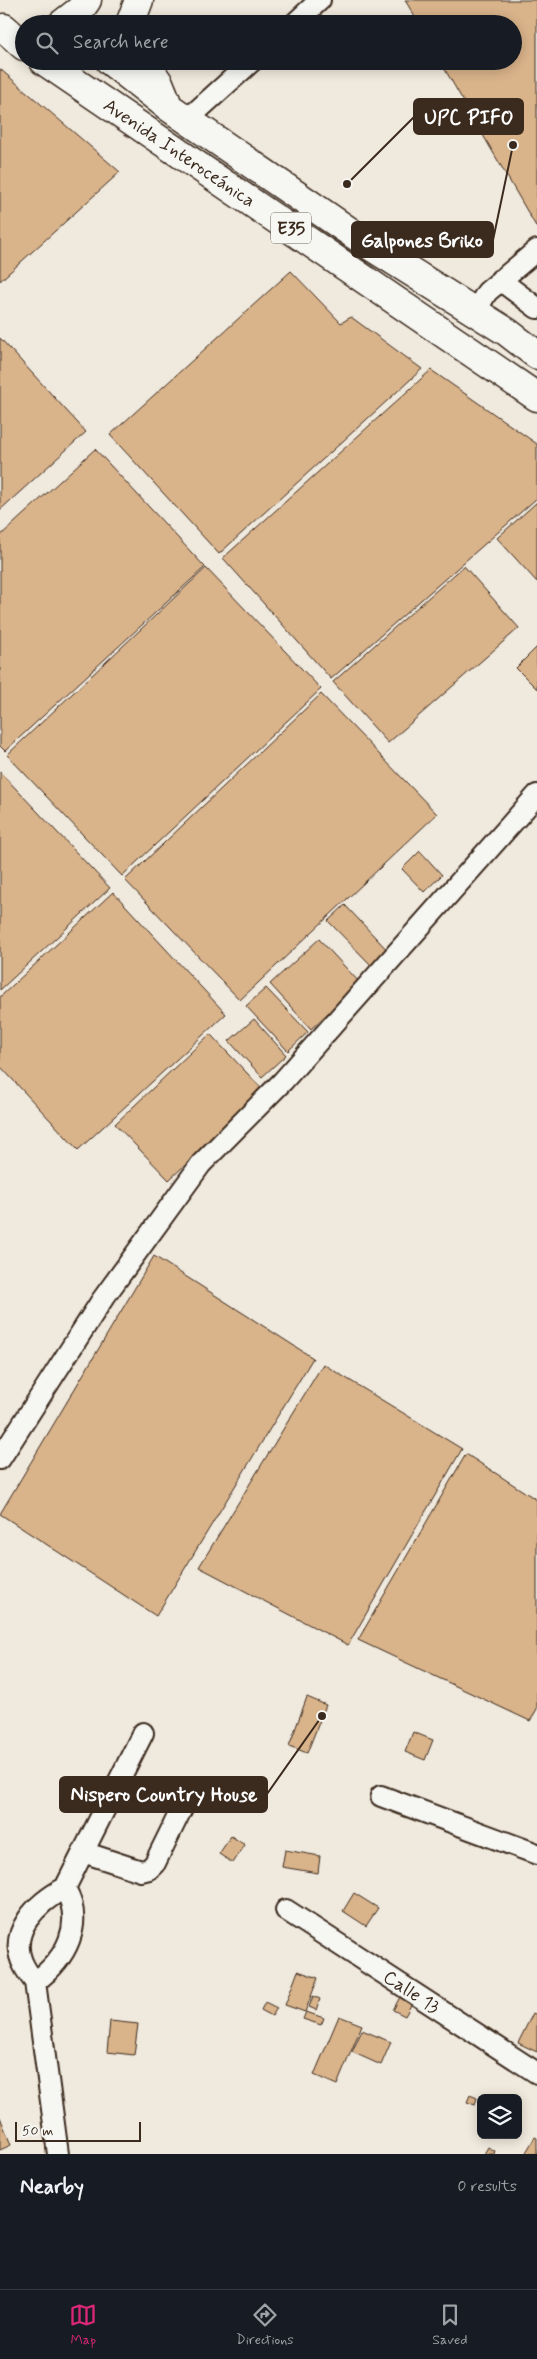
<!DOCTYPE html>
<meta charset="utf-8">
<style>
:root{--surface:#171b24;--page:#20242c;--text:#f1f3f6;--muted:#9ea1a6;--line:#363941;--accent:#db2777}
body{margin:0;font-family:Mynerve,sans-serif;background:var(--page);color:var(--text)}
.controls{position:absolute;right:15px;bottom:15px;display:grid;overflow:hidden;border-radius:8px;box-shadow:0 2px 12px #0003}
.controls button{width:45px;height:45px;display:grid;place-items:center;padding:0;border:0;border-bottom:1px solid var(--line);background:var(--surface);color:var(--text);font:25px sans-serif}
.scale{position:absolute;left:15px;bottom:12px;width:126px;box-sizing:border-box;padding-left:5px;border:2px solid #3b2a1e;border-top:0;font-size:14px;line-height:18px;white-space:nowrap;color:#3b2a1e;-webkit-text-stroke:4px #f6f6f2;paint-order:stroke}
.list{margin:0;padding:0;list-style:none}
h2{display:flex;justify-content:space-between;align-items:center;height:65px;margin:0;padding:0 20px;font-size:21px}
h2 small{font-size:16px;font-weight:400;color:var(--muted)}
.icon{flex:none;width:28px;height:28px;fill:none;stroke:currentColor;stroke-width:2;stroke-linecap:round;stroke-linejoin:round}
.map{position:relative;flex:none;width:537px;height:2154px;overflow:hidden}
.search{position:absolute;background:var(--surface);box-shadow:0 2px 12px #0003;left:15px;right:15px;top:15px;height:55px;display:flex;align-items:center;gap:12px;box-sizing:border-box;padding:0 18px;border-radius:28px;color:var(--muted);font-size:19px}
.sheet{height:135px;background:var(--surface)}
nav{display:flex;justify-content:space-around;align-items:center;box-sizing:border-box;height:70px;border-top:1px solid var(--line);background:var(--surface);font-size:14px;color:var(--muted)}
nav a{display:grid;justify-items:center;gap:2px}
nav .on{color:var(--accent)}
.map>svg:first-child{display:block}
</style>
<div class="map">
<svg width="537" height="2154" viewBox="0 0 537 2154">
<rect width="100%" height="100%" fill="#f0e9dd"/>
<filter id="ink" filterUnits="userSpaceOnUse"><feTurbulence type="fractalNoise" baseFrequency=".02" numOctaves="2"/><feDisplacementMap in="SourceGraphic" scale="10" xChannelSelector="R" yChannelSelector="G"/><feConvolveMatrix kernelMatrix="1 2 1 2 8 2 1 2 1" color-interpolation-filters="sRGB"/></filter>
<g filter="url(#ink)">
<path fill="#d9b38a" stroke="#3b2a1e" d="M405,0H537V228L440,61H513V24H419Z
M0,69L120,172L0,281Z
M291,271L341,323L351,317L422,369L219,554L110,435Z
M0,338L86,432L0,510Z
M431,370L537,444V498L331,679L223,558Z
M95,449L205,567L5,751L0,746V536Z
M537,502V582L497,538Z
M464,566L519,628L388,743L333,682Z
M206,568L321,689L122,876L7,755Z
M537,647V689L516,668Z
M321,694L437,814L240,1000L125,880Z
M0,772L110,888L0,990Z
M420,851L442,875L424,892L402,869Z
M113,892L226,1014L78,1150L0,1066V997Z
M345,905L390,953L374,968L328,921Z
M319,939L360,983L311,1029L270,984Z
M266,988L308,1032L288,1051L246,1006Z
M254,1019L286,1055L262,1077L229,1041Z
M210,1034L264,1091L169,1180L115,1124Z
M154,1256L313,1358L156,1616L0,1514Z
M323,1364L462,1449L348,1645L199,1567Z
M466,1454L537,1500V1709L530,1721L358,1640Z
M307,1697L326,1705L307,1753L289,1746Z
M413,1732L433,1740L425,1760L405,1752Z
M231,1836L245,1845L233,1863L219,1854Z
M285,1850L320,1856L318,1873L282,1867Z
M354,1893L378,1908L366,1926L343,1911Z
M298,1971L318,1978L305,2012L285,2005Z
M313,1996L320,1999L316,2010L309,2007Z
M400,1997L412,2003L405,2016L393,2010Z
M265,2002L277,2008L272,2016L261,2010Z
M306,2012L324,2018L321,2025L303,2019Z
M533,2013L537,2015V2052L518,2043Z
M339,2016L362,2025L337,2085L314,2075Z
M110,2021L138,2024L134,2055L107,2052Z
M362,2030L391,2042L381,2065L352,2052Z
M470,2095L477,2098L475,2105L467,2102Z
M0,2117L11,2145L0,2150Z
M535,2137L537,2138V2154H525Z
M488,2147L495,2151L494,2154H484Z"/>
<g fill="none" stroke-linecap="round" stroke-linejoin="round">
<g stroke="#3b2a1e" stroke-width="24">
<path id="minor" d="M294,24L320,0
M188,119L252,61
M500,280L537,308
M475,312L487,292L537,250
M0,1459L102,1300L201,1164L283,1081L537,795
M381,1796L537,1854
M83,1852L141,1871L149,1869L155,1863L183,1806
M286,1910L537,2073
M35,1982C66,1959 85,1925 65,1888
M58,2154L35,1982C31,1977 27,1972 24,1966C6,1932 38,1902 65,1888L143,1733"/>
</g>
<g stroke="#3b2a1e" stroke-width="31">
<path id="highway" d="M62,24L80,10L87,0
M130,24L139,0
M4,28L24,46
M44,61L537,397
M110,61L170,108L375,249L507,332L537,355
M144,61L159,83L166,100"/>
</g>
<use href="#minor" stroke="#f6f6f2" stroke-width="20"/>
<use href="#highway" stroke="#f6f6f2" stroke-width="28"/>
</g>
</g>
<g text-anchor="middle" stroke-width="4" stroke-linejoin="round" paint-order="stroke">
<rect fill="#f6f6f2" stroke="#73675e" stroke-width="1" x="271" y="212.5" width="40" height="31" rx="4"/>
<g font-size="18" font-weight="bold" fill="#3b2a1e">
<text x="291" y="234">E35</text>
</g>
<g font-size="19" fill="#3b2a1e" stroke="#f6f6f2">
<text transform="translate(180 152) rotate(34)" y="7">Avenida Interoceánica</text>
<text transform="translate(412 1991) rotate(33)" y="7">Calle 13</text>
</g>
</g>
<path fill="none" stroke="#3b2a1e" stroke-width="2" d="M347 184L414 117M513 145L493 240M322 1716L267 1794"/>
<g fill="#3b2a1e" stroke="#f6f6f2" stroke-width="2">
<circle cx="347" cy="184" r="5"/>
<circle cx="513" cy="145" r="5"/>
<circle cx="322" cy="1716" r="5"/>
</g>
<g fill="#3b2a1e" stroke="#3b2a1e" stroke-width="2">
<rect x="414" y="99" width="109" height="35" rx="5"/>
<rect x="352" y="222" width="141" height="35" rx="5"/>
<rect x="60" y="1777" width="207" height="35" rx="5"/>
</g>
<g font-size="20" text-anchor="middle" font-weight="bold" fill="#fff">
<text x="469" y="124">UPC PIFO</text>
<text x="422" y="247">Galpones Briko</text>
<text x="164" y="1801">Nispero Country House</text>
</g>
</svg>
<div class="controls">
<button><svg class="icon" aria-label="layers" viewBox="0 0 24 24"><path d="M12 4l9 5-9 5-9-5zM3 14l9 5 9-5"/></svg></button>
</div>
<div class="scale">50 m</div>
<div class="search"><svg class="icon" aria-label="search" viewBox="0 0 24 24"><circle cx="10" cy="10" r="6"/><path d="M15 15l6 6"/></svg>Search here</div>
</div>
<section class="sheet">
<h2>Nearby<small>0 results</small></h2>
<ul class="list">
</ul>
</section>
<nav>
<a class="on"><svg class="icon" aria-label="map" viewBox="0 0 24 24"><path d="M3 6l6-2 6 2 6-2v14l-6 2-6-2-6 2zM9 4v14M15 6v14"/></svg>Map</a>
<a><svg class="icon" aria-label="directions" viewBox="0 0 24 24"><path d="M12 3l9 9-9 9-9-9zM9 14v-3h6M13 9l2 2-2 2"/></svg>Directions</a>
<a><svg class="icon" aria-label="saved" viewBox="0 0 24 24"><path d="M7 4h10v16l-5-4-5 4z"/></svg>Saved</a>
</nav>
